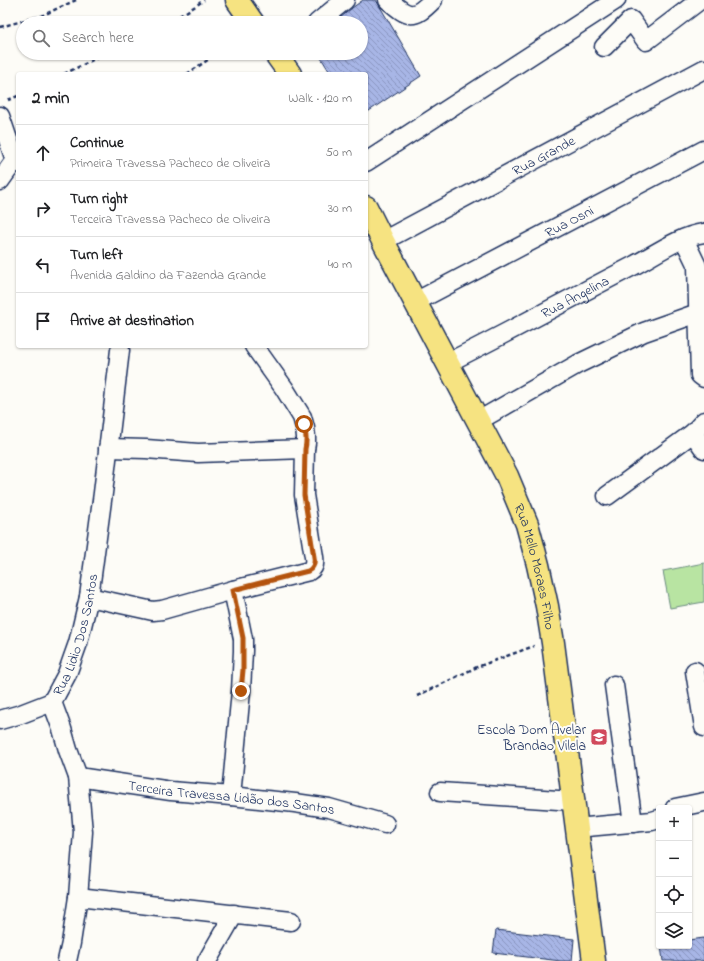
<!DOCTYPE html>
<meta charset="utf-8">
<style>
:root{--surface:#fff;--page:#f6f6f6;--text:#202124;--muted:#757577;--line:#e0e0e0}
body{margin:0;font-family:"Indie Flower",sans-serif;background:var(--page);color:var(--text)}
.controls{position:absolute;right:12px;bottom:12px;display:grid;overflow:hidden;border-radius:4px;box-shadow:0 1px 3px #0004}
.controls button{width:36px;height:36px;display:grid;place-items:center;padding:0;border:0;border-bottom:1px solid var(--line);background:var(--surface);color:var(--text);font:20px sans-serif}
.stop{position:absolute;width:12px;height:12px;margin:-9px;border:3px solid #b45309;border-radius:50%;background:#fff}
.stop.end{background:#b45309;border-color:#fff;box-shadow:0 1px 4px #0008}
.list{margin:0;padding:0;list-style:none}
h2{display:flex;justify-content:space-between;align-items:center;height:52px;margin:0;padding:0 16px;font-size:17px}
h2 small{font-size:13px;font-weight:400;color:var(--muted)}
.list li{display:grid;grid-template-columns:26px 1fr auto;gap:12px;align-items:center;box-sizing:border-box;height:56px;padding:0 16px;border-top:1px solid var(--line)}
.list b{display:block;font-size:15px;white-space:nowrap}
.list p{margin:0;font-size:13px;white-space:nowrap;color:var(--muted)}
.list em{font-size:13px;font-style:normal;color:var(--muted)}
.icon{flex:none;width:22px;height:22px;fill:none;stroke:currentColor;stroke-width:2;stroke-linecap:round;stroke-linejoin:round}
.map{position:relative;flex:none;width:704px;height:961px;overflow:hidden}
.search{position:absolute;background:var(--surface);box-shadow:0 1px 3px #0004;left:16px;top:16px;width:352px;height:44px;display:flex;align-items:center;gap:10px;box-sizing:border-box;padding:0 14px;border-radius:22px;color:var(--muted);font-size:15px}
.panel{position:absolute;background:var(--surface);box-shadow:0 1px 3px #0004;left:16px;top:72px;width:352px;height:276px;border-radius:4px}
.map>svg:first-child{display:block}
</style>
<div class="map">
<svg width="704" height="961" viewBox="0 0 704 961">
<defs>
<pattern id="building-back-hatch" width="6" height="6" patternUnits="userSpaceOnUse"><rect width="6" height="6" fill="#a8b6e6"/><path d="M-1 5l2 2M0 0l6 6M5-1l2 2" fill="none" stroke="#8894be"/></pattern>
</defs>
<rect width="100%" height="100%" fill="#fdfcf7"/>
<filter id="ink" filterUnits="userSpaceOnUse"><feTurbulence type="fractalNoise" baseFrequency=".025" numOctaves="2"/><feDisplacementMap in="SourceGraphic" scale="8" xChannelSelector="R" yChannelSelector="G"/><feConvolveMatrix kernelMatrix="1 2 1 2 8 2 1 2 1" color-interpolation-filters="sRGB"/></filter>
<g filter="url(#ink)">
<path fill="#b8e4a2" stroke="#6a8a80" d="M704,563V602L670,608L663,571Z"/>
<path fill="url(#building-back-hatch)" stroke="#1b2f5e" d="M363,0H376L421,76L366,113V74H331L318,53H361V23H334L352,8Z
M496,930L574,939L572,961H561L493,953Z
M704,938V961H663L661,946H689V940Z"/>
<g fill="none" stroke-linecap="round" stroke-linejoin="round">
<g stroke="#1b2f5e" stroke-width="21">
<g id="minor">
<path d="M388,0C409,18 413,20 433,0"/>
<path d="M317,23L345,0"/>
<path d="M604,47L631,20L646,41L700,0"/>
<path d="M0,116L15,160L18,163"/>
<path d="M366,162L616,0"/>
<path d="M0,181L15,160"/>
<path d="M684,239L697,266L700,375L704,378"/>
<path id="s1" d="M383,241L704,69"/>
<path id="s2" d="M415,302L704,150"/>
<path id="s3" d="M447,363C509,332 571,298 633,266C654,255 680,236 704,233"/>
<path d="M478,421L578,364L644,332L698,313"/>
<path d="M693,433L704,421"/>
<path d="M108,448L146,449L198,453L305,449"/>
<path d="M607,496L693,433L704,449"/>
<path d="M89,597L153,611L162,610L233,590L309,571C314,568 315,563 314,557L304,495L305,449L306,443V437L305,428L302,417L284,388L254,346"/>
<path d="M695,671L704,727"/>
<path d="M614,685L633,823"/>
<path d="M0,720L21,714L52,702"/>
<path id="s4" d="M78,777L171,791L231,796L295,803L329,808L385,824"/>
<path d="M440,792L573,801"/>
<path d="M231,796L241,691L243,651V639L233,590"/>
<path d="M675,808L704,802"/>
<path d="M576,828L652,821L659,819"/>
<path d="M78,897L291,921"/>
<path id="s5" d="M67,961L71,943L78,897L83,832L78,777L68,750L62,729L52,702L67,674L78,643L89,597L103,493L120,350"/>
<path d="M207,961L234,914"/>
</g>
</g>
<g stroke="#1b2f5e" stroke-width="25">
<g id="major">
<path d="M237,0L253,23"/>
<path d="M275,53L290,74"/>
<path id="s6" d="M366,207L383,241L507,476L527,524L538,565L547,606L553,643L594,961"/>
</g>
</g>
<path stroke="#1b2f5e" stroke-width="2.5" stroke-dasharray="4 3" stroke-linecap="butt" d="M168,23L194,7L204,0
M0,27L41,16L76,0
M64,74L107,53
M187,74L218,53
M8,100L18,96
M417,696L477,667L534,646"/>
<use href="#minor" stroke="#fdfcf7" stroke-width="18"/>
<use href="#major" stroke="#f6e381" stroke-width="22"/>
</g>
</g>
<g fill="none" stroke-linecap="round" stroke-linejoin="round" filter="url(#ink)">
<path stroke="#b45309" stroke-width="5" d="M241,691L243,670V638L233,590L308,571C314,568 315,563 314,557L304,495L305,449C307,441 306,432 304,424"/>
</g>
<defs>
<g id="school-square" transform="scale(0.9)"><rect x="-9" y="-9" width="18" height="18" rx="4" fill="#d1495b" stroke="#fdfcf7"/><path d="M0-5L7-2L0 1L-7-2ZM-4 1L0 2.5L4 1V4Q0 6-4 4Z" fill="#fff"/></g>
</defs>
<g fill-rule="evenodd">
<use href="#school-square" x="599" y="737"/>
</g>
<g text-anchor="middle" stroke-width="4" stroke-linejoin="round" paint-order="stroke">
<g font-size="14" fill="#1b2f5e" stroke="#fdfcf7">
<text dy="5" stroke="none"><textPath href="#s1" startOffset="182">Rua Grande</textPath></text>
<text dy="5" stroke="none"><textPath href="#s2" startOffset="174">Rua Osni</textPath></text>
<text dy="5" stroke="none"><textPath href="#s3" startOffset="144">Rua Angelina</textPath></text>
<text dy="5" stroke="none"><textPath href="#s6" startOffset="399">Rua Mello Moraes Filho</textPath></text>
<text dy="5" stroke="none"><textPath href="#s5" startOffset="337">Rua Lidio Dos Santos</textPath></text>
<text dy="5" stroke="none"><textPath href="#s4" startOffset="155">Terceira Travessa Lidão dos Santos</textPath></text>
</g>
<g font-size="14" fill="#1b2f5e" stroke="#fdfcf7" text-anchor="end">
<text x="586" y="734">Escola Dom Avelar<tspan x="586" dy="16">Brandao Vilela</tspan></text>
</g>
</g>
</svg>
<div class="controls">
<button>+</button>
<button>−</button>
<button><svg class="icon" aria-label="locate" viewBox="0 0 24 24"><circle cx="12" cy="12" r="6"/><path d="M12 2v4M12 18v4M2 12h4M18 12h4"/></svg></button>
<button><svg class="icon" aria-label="layers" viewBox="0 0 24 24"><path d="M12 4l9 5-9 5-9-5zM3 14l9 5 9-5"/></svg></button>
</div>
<div class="stop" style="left:304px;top:424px"></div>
<div class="stop end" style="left:241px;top:691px"></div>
<div class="search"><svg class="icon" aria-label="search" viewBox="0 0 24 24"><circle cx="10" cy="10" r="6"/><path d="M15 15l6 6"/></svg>Search here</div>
<section class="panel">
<h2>2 min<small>Walk · 120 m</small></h2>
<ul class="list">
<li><svg class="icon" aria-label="ahead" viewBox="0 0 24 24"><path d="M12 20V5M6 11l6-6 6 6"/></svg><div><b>Continue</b><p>Primeira Travessa Pacheco de Oliveira</p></div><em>50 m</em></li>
<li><svg class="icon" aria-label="right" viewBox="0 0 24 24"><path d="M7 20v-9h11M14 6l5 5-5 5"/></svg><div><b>Turn right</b><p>Terceira Travessa Pacheco de Oliveira</p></div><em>30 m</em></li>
<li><svg class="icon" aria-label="left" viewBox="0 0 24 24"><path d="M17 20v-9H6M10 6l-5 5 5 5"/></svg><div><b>Turn left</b><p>Avenida Galdino da Fazenda Grande</p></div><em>40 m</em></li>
<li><svg class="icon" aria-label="arrive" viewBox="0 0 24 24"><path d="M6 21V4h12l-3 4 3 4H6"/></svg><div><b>Arrive at destination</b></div></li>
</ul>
</section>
</div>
